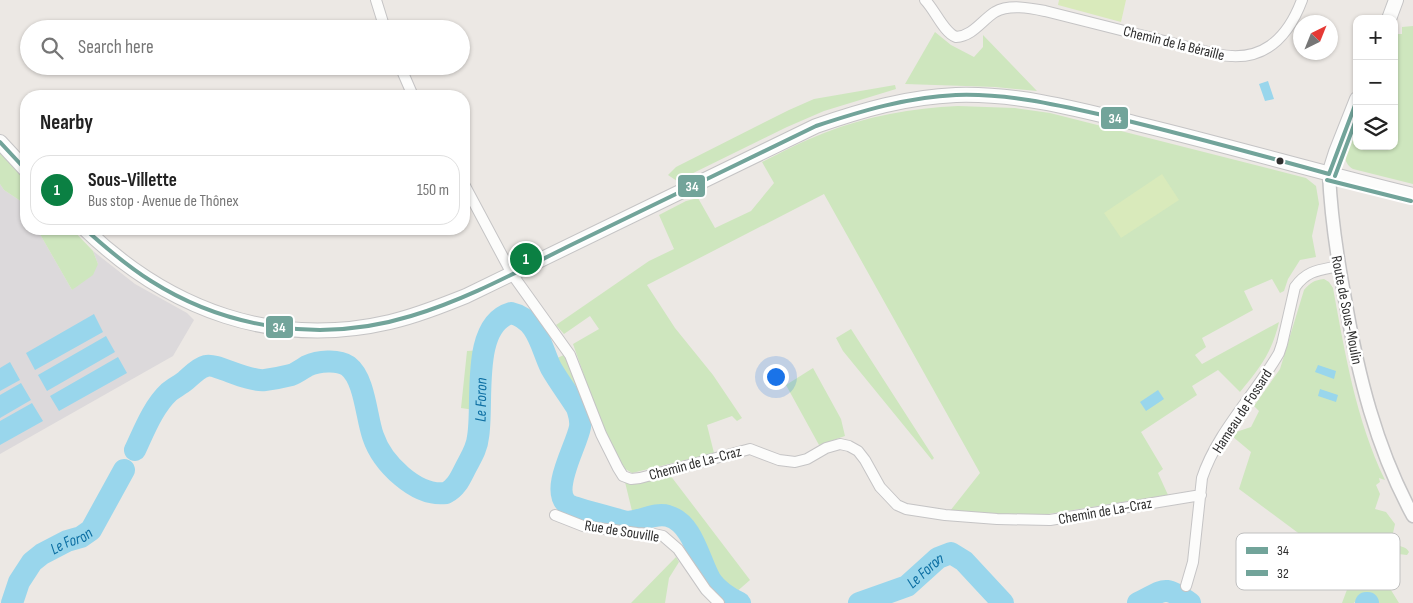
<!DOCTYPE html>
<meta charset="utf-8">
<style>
:root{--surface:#fff;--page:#f6f6f6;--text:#222;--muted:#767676;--line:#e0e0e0;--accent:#0b8043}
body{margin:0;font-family:"Sofia Sans Condensed",sans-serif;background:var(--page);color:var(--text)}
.controls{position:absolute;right:15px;top:15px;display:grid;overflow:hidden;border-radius:10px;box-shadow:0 1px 4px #0004}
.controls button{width:45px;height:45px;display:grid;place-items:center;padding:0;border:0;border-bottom:1px solid var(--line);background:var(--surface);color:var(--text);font:25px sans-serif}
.compass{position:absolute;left:1293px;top:15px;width:45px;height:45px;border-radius:50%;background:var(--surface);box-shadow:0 1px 4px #0004;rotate:43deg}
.you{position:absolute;left:775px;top:376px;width:18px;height:18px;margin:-12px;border:4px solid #fff;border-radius:50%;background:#1a73e8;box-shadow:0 0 0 8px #1a73e833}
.badge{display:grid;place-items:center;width:32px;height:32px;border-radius:50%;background:var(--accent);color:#fff;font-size:16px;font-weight:700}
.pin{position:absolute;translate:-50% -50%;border:2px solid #fff;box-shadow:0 1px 5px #0006}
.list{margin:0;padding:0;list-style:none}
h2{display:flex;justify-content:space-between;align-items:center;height:65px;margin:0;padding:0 20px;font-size:21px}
h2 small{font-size:16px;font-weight:400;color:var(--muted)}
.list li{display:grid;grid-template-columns:32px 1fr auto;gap:15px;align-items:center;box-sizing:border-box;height:70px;margin:0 10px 10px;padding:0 10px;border:1px solid var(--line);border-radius:20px}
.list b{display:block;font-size:19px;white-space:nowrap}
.list p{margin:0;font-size:16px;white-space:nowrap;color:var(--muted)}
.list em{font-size:16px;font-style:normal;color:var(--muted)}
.icon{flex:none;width:28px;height:28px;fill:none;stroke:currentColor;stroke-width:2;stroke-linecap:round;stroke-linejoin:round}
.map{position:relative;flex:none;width:1413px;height:603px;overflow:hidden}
.search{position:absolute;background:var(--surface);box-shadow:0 1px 4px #0004;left:20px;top:20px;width:450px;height:55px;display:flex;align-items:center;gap:12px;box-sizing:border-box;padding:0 18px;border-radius:28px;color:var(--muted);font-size:19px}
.panel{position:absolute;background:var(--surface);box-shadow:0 1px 4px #0004;left:20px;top:90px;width:450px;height:145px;border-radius:20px}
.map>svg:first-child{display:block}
</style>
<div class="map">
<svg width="1413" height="603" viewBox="0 0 1413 603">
<rect width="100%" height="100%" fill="#ece8e4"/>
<path fill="#dcd9db" d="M0,184L4,190L22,202L26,209V229H37L72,290L98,264L93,251L135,284L187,313L194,320L173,356L0,454Z"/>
<path fill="#cee6be" d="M1413,26V184L1353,169C1336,159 1351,139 1357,126V146H1394V34H1402V27Z
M935,32L951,45L974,57L983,47V35L1037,91L995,87L905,84Z
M895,85L896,89L824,111L787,127L677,181L668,175L676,167L789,110L814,99Z
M958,106L1015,108L1050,113L1306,178L1316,186L1319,204L1312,236L1316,257L1300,260L1288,279L1284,291L1280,293L1272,279L1244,291L1253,310L1202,338L1206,347L1195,355L1202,364L1279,322C1272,353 1259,369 1240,392L1218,370L1192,386L1197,395L1141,432L1163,469L1158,473L1168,495L1048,514L1013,515L950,511L980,473L824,194L647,285L675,328L713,375L742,418L737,421L732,416L707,425L714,453L632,473L622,467L612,445L596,410L573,344L599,329L590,316L564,334L556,325L649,261L674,249L659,215L686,201L698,198L715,228L751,211L774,183L762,162C782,152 803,141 824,133C867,116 912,108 958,106Z
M0,152L26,180V209L22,202L4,190L0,184Z
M37,229H72L93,251L98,264L93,275L72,290Z
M1324,279L1329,282L1333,288C1345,353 1356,420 1385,480L1379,478L1380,482L1376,485L1380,494L1375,509L1386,512L1395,524L1391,542L1393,545C1399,546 1406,546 1409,552L1407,555L1313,544L1239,489L1251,452L1232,436L1233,433L1251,427L1259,411L1254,406L1280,369L1304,290C1310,283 1314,280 1324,279Z
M851,329L934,458L932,460L843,351L836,338Z
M483,350L481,364V411L461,408L467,351Z
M566,354L590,413L583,416L553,360Z
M813,368L841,419L845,436L819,445L786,385Z
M670,475L750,580L734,594C728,589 718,584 713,577C704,564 704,544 694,530C681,509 656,505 633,515L625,482L653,480Z
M676,557L679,562L669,578L665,603H631Z
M1360,578L1386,582L1399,603C1393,603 1385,603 1379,603C1369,600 1361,592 1354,603H1342L1348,587Z"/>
<path fill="#d9eabb" d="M1059,0H1126L1121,22L1058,5Z
M1162,174L1179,200L1121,238L1104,213Z"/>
<path fill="#99d6ec" d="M1268,81L1274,99L1265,101L1259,84Z
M94,314L103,332L35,370L26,353Z
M106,336L115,352L47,391L38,375Z
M118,357L127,373L59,411L50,396Z
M10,362L20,380L0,391V368Z
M1318,365L1336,371L1334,379L1315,372Z
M21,383L31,400L0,418V395Z
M1320,389L1338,395L1336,402L1318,396Z
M1158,390L1164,399L1146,411L1140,402Z
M32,403L43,421L0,445V421Z"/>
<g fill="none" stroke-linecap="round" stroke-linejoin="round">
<g stroke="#99d6ec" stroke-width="22">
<path id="s1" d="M135,450C144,431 153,407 169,392C174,388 180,385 185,381C191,376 198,368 206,366C216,363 247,382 265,380C273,379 283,377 291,375C297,373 302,369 307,366C318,361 338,359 348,366C365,379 366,416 373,436C382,463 416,497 446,493C456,488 460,479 465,469C470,459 477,449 478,437C484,404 470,325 511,313C538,319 541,348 551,368C559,382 569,395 577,408C579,414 581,420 580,427C577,445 550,489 567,504C574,509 615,518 626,522C640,522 655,512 668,516C693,523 699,560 710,579C716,589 729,598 740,603"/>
<path id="s2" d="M12,603L19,582L32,562L42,554L67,541L81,537L91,530L124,470"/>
<path id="s3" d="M859,603L907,586L938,558L951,553L964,561L1003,603"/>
<path d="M1138,603C1165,590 1163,584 1190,603"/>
<path d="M1366,603H1368"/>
</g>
<g stroke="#c5c4c5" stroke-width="12">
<path id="minor" d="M376,0L385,29
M925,0C935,10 944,33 956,37C973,36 982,20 995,12C1009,4 1030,8 1045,11L1216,54C1261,64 1287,40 1302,0
M400,66L413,96
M464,184L512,274L570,355L601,434L618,468L623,476L631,479L640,478L750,449L779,460L795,462L807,459L826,448L840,444L849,446L858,451L865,460L880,487L897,505L906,509L945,515L997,519L1050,520L1201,495
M555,515L583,526L637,533L654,534L663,536L678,549L706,590L719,603
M1186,586L1193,562L1202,478C1217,432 1255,395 1279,353L1282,344L1295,287C1307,270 1320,270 1339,266"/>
</g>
<g stroke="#c5c4c5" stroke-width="15">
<path id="tertiary" d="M1329,174C1331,217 1337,257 1345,299C1358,375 1376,448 1413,516"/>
</g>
<g stroke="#c5c4c5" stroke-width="16">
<path id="secondary" d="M1389,19L1396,0
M0,142L26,170
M1329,174L1336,152L1357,99
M85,229C169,310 274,349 390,322C416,316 441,306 466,296L816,126C862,110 907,97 956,95C1020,93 1081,110 1142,125C1233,147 1322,173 1413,195"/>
</g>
<use href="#minor" stroke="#fcfcfb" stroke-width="10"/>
<use href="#tertiary" stroke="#fcfcfb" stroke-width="12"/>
<use href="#secondary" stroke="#fcfcfb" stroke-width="14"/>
<g stroke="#fff" stroke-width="8">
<path id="bus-1" d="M0,142L26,170
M1329,174L1357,100
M85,229C106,248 127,266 151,281C228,330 324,343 411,316C468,299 520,270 573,244C654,205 735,165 816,126C861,111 908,97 956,95C1012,93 1066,107 1120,119C1190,136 1260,155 1329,174"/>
</g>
<g stroke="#fff" stroke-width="8">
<path id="bus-2" d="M1335,176L1357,117
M1327,180L1411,201"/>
</g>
<use href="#bus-1" stroke="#72a49a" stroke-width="4"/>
<use href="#bus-2" stroke="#72a49a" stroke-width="4"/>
</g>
<circle fill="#2e2e2e" stroke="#fff" stroke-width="2" cx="1280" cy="161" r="4.5"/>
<g text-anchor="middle" stroke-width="5" stroke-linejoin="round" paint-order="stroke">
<g font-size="15" fill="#2e2e2e" stroke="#fff">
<text transform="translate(1174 43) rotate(14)" y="5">Chemin de la Béraille</text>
<text transform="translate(1347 310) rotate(79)" y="5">Route de Sous-Moulin</text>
<text transform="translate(1242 411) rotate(-57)" y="5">Hameau de Fossard</text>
<text transform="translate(695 463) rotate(-15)" y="5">Chemin de La-Craz</text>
<text transform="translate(1105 511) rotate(-10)" y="5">Chemin de La-Craz</text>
<text transform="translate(622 531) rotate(9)" y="5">Rue de Souville</text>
</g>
<g font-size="16" font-style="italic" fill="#0d6fa3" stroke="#fff">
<text dy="6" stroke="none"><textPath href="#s1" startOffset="539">Le Foron</textPath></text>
<text dy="6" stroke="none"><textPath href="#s2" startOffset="91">Le Foron</textPath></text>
<text dy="6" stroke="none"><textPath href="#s3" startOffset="75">Le Foron</textPath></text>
</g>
</g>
<rect x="1236" y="533" width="164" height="57" rx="8" fill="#fff" stroke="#c0c0c0" stroke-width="1"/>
<rect x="1246" y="547" width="22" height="7" fill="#72a49a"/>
<rect x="1246" y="570" width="22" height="6" fill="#72a49a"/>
<g font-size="14" fill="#2e2e2e">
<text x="1277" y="555">34</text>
<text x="1277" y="578">32</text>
</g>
<g stroke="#fff" stroke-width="2">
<rect x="1100" y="106" width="29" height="24" rx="5" fill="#72a49a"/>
<rect x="677" y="174" width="29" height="24" rx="5" fill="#72a49a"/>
<rect x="265" y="315" width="29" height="24" rx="5" fill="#72a49a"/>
</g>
<g font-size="14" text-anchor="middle" font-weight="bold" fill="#fff">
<text x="1115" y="123">34</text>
<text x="692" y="191">34</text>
<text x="279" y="332">34</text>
</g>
</svg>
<div class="controls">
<button>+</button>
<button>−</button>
<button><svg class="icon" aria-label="layers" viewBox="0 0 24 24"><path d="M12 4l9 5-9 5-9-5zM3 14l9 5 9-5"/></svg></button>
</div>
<svg class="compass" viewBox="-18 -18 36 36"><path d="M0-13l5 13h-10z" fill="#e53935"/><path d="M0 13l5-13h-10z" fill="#767676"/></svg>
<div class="you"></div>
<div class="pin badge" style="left:526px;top:259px">1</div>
<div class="search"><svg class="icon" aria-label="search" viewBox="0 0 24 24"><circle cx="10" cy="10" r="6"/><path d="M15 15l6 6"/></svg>Search here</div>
<section class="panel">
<h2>Nearby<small></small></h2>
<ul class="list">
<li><span class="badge">1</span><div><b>Sous-Villette</b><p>Bus stop · Avenue de Thônex</p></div><em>150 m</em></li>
</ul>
</section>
</div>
